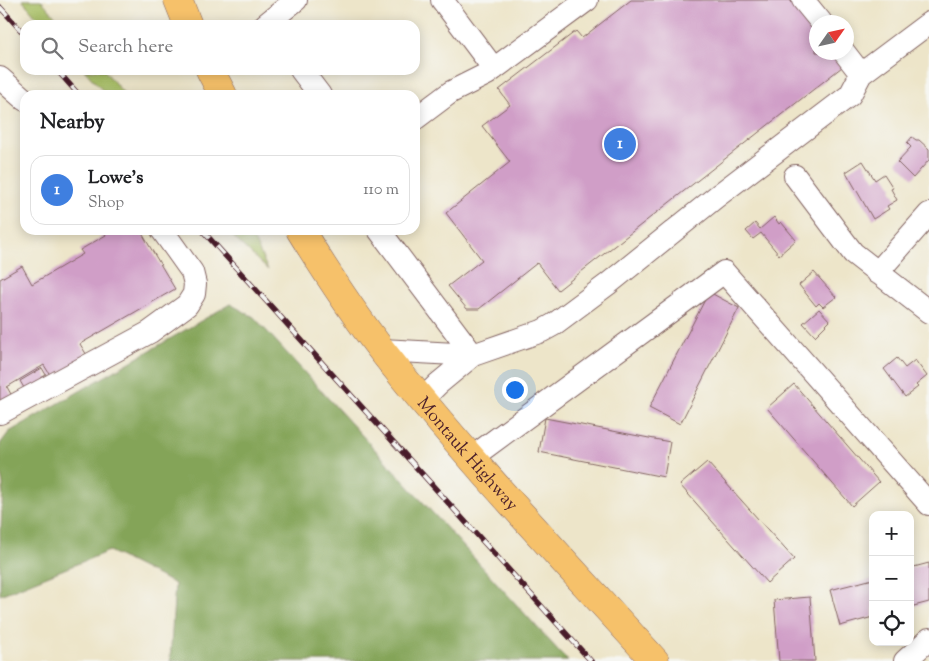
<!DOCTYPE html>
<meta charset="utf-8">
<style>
:root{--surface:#fff;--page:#f2f2f2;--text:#202124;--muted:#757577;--line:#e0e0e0;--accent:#db2777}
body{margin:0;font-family:"Sorts Mill Goudy",serif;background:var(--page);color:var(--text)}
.controls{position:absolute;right:15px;bottom:15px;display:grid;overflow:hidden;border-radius:10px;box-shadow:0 2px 12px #0003}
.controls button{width:45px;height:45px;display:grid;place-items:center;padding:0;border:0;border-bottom:1px solid var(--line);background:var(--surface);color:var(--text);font:25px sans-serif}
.compass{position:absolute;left:809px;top:15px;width:45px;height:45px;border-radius:50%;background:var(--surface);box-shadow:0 2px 12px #0003;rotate:56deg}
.you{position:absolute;left:514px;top:389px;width:18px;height:18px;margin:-12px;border:4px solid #fff;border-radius:50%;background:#1a73e8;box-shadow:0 0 0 8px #1a73e833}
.badge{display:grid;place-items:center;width:32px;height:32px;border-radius:50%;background:var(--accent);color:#fff;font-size:16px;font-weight:700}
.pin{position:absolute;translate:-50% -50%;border:2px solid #fff;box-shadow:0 1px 5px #0006}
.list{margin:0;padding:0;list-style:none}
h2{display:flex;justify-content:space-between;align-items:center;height:65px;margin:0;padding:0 20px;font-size:21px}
h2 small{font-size:16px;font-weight:400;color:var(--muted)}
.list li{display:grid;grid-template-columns:32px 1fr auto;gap:15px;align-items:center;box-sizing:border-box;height:70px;margin:0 10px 10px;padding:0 10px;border:1px solid var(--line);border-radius:15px}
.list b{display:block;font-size:19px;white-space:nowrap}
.list p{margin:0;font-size:16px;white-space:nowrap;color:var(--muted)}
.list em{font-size:16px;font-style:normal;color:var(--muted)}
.icon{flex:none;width:28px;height:28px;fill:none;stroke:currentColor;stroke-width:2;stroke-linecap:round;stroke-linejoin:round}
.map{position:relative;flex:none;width:929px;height:661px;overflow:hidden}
.search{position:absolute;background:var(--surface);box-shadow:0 2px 12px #0003;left:20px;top:20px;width:400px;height:55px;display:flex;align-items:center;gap:12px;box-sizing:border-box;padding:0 18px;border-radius:15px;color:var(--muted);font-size:19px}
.panel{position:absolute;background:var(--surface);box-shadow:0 2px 12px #0003;left:20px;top:90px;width:400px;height:145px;border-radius:15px}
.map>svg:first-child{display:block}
</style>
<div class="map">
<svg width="929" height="661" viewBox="0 0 929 661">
<rect width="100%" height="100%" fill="#f6f6f2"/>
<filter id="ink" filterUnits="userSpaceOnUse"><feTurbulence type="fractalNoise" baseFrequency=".02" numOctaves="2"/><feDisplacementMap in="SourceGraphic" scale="10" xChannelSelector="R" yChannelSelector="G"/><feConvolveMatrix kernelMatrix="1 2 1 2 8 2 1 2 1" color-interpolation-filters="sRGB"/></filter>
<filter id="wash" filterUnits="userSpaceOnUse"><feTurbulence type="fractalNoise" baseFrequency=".0096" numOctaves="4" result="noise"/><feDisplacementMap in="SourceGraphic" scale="20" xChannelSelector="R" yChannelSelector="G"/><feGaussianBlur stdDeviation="1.12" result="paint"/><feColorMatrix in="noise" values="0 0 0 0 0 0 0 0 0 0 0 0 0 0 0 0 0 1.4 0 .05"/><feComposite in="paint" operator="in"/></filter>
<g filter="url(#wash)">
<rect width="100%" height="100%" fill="#ede5c9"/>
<path fill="#a6bd62" stroke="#786e46" d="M22,0H41L63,25H44Z
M84,70H104L125,95H107Z
M226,230H245L255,242L268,270Z"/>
<path fill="#84a458" stroke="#676242" d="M230,304L254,317L568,661H170L175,584L109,551L0,595V528L1,527L3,485L0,469V444L9,432Z"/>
<g id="blocks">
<path fill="#d09ec7" d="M631,0H790L816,34V52H831L842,67L558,290L537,263L479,309H467L448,286L482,260L446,213L510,162L482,126L510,105L499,90L576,31L582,38Z
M912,137L916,140H919L929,149V160L913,178L897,162L911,147L907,143Z
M863,161L875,180L884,174L893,188L891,189L897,200L887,206L889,209L873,219L846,172Z
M774,217L779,224L781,222L796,240L779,255L761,233L753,239L746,231L755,223L760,229Z
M103,230H140L175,289L80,344L88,357L52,378L44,365L7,387L12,396L0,403V279L22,266L32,284L83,254L80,250L106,235Z
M814,272L836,297L823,307L819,303L816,306L799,285Z
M709,292L739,308L680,424L649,408Z
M819,309L830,321L815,336L803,323Z
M897,358L905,368L915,360L927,376L916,385L918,387L905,397L884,369Z
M42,368L49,380L27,393L20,381Z
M794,384L879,482L852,506L767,408Z
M545,418L670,442L664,477L539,452Z
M707,462L794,559L767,583L680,485Z
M929,563V602L910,607V568Z
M873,579V617L840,626L830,590Z
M810,597L815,661H779L774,600Z"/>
</g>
</g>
<g filter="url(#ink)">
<use href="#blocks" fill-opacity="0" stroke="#836462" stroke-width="1"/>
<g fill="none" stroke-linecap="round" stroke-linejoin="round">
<g stroke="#836462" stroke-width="24">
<path id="minor" d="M442,0L494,69
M803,0L821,22
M267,25L266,24L296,0
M844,52L861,74L929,23
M301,70L320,95
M0,78L25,100
M415,119L451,92L487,74L587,0
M795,176L853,253L929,312
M379,230L473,355
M877,273L929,214
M382,350L473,355
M422,400L438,384L473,355L542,331L553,325L608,284L716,197L850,95L861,74
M0,413L150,332L187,305L194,294L195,284L192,272L162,230
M471,458L724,272L929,504
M905,661L929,639"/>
</g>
<g stroke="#836462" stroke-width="29">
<g id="major">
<path d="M178,0L188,25"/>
<path d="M210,70L223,95"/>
<path id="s1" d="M300,230C326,272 353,313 383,352C468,460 563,559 655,661"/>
</g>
</g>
<use href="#minor" stroke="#fff" stroke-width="22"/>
<use href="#major" stroke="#f6c16b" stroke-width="28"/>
<g stroke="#4a1f2b" stroke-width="5.5">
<path id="rail" d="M0,7L25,35
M57,70L79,95
M202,230L591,661"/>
</g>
<use href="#rail" stroke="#f6f6f2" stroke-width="4" stroke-dasharray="11" stroke-linecap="butt"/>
</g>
</g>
<g text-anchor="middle" stroke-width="4" stroke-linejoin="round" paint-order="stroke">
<g font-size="18" fill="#4a1f2b" stroke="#f6f6f2">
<text dy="6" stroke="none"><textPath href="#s1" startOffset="280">Montauk Highway</textPath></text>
</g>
</g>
</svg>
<div class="controls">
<button>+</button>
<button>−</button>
<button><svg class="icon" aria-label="locate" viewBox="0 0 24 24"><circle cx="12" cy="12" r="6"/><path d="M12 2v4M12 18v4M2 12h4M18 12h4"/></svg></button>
</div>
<svg class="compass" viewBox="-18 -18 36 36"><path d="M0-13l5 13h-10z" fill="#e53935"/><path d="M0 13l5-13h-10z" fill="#757577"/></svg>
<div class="you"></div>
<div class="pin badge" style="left:620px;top:144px;background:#3f7fe0">1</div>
<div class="search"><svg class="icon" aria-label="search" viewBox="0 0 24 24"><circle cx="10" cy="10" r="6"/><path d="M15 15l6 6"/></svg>Search here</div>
<section class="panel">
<h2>Nearby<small></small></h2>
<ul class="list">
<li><span class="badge" style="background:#3f7fe0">1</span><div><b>Lowe's</b><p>Shop</p></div><em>110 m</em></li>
</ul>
</section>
</div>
